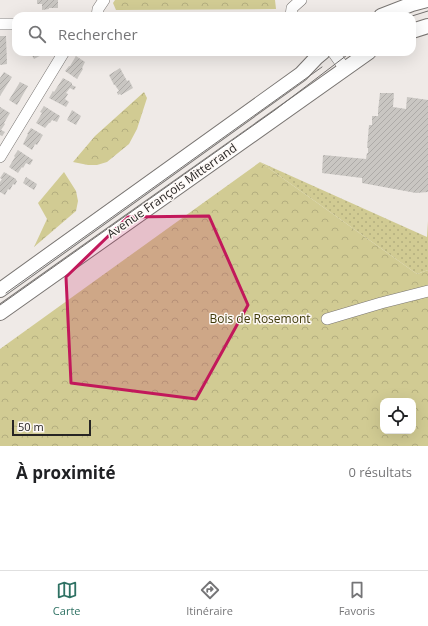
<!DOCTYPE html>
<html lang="fr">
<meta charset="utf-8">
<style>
:root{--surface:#fff;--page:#f6f6f6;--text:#202124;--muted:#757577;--line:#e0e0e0;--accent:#2e7163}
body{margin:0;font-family:"Open Sans",sans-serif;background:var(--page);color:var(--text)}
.controls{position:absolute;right:12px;bottom:12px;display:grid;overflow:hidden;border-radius:8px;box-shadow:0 4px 16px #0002}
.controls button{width:36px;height:36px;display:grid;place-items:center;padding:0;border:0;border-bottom:1px solid var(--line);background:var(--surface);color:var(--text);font:20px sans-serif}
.scale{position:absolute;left:12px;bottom:10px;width:79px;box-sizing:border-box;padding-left:4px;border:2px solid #272524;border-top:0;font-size:11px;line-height:14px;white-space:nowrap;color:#272524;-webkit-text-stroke:3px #fdf8f5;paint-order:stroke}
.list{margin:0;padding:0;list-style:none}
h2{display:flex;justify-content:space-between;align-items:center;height:52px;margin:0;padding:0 16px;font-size:17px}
h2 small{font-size:13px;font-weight:400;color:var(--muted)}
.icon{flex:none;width:22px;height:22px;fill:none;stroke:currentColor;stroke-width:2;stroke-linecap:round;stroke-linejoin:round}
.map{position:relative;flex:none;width:428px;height:446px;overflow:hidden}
.search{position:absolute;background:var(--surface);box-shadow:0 4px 16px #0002;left:12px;right:12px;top:12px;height:44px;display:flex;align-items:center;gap:10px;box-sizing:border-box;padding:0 14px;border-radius:12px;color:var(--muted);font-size:15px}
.sheet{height:124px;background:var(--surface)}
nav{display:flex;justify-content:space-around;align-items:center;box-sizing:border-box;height:56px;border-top:1px solid var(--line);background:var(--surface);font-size:11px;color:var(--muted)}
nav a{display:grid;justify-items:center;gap:2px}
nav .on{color:var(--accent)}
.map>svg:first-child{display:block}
</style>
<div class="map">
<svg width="428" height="446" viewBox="0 0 428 446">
<defs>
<pattern id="grass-dots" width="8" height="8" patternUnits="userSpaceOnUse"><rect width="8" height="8" fill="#d1cb93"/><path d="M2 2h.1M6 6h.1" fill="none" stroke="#b3ae7f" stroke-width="1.8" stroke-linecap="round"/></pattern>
<pattern id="forest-crowns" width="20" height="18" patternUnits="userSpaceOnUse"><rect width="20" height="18" fill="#d1cb93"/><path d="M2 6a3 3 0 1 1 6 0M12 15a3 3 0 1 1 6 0" fill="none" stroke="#b3ae7f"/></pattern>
<pattern id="building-hatch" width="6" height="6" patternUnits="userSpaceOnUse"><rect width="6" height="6" fill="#c9c6c2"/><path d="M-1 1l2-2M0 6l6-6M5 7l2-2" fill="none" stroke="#adaaa7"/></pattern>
</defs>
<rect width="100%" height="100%" fill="#efeae7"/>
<path fill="url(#grass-dots)" d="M260,162L427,237L428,221V270L417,274Z"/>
<path fill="url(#forest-crowns)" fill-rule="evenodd" d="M115,0H275L276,9L116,10L113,3Z
M144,92L147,98L137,129L129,144L107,162L97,165H88L73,162L95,136Z
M260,162L417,274L428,270V446H0V349ZM383,401H413V431H383Z
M64,172L76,191L78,201L76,211L34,247L47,219L38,203Z"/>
<path fill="url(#building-hatch)" d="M37,0H58V8H49V9L42,10V4H37Z
M0,36H6L7,64L0,65Z
M30,52H47L34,59Z
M76,56L85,62L82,68L83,69L77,79L65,71L69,66H70Z
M120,68L127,81L129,80L133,88L121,95L120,94L118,95L117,92L119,91L115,85H114L109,75Z
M4,72L12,77L0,96V78Z
M63,78L72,83V85L76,87L74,90L70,88L66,93L68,94L65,99L69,102L66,107L49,98L53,91L54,92Z
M20,82L28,86L17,105L9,100Z
M380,93H394L393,107L406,109L407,97L428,100V192L416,193L362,183V178L322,173L323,155L366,159L367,153H368V148H367L369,125H372V116H378V111Z
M44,106L60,116L57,122L52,120L50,123H49L45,128L36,123L42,113L40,112Z
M0,107L10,113L4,123L5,124L1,130L5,132L2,136L0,135Z
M72,110L81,116L76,125L67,120Z
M31,128L43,135L37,145L35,144L32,150L23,144L28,134H27Z
M18,150L33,160L30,165L26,163L23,168L22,167L18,173L9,167L15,157L14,156Z
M4,172L16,179V180L17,181L15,185L13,184L10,190L8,189L5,195L0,192V182L2,179L0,178Z
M26,177L37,184L34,190L23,183Z"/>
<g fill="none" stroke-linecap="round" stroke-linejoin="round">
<g stroke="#797572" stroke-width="12">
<path id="minor" d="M97,16L98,9L104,0
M291,16L292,8L301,0
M0,24H16
M333,52L345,69
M0,157L64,52
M327,319L381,303L428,291"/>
</g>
<g stroke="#797572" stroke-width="16">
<path id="major" d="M381,16L412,4L427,0
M412,31L428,26
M0,290L301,74L317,57L323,52
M0,313L369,52"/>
</g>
<use href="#minor" stroke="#fff" stroke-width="11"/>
<use href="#major" stroke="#fff" stroke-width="14"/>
<path stroke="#74716f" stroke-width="1" d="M412,16L428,11
M6,293L322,67
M0,305L275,110L351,52"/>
</g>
<path fill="#c2185b" fill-opacity="0.2" stroke="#c2185b" stroke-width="3" stroke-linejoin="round" d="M209,216L248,305L196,399L71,383L66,277L128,217Z"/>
<g text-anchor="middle" stroke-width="3" stroke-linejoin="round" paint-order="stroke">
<g font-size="12" fill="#272524" stroke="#fdf8f5">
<text transform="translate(172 191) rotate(-35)" y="4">Avenue François Mitterrand</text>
</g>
<g font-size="12" fill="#3f3a09" stroke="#fdf8f5">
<text x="260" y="323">Bois de Rosemont</text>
</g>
</g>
</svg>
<div class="controls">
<button><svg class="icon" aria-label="locate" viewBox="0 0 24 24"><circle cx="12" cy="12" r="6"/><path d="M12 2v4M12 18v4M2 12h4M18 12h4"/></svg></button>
</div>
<div class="scale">50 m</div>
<div class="search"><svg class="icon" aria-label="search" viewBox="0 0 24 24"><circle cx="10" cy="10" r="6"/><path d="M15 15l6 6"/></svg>Rechercher</div>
</div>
<section class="sheet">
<h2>À proximité<small>0 résultats</small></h2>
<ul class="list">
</ul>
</section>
<nav>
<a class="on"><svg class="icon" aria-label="map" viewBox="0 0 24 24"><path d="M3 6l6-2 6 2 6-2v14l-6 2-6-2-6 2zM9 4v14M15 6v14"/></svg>Carte</a>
<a><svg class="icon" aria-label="directions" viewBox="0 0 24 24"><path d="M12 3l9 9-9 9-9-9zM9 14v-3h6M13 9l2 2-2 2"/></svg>Itinéraire</a>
<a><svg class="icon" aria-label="saved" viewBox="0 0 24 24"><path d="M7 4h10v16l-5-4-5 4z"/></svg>Favoris</a>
</nav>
